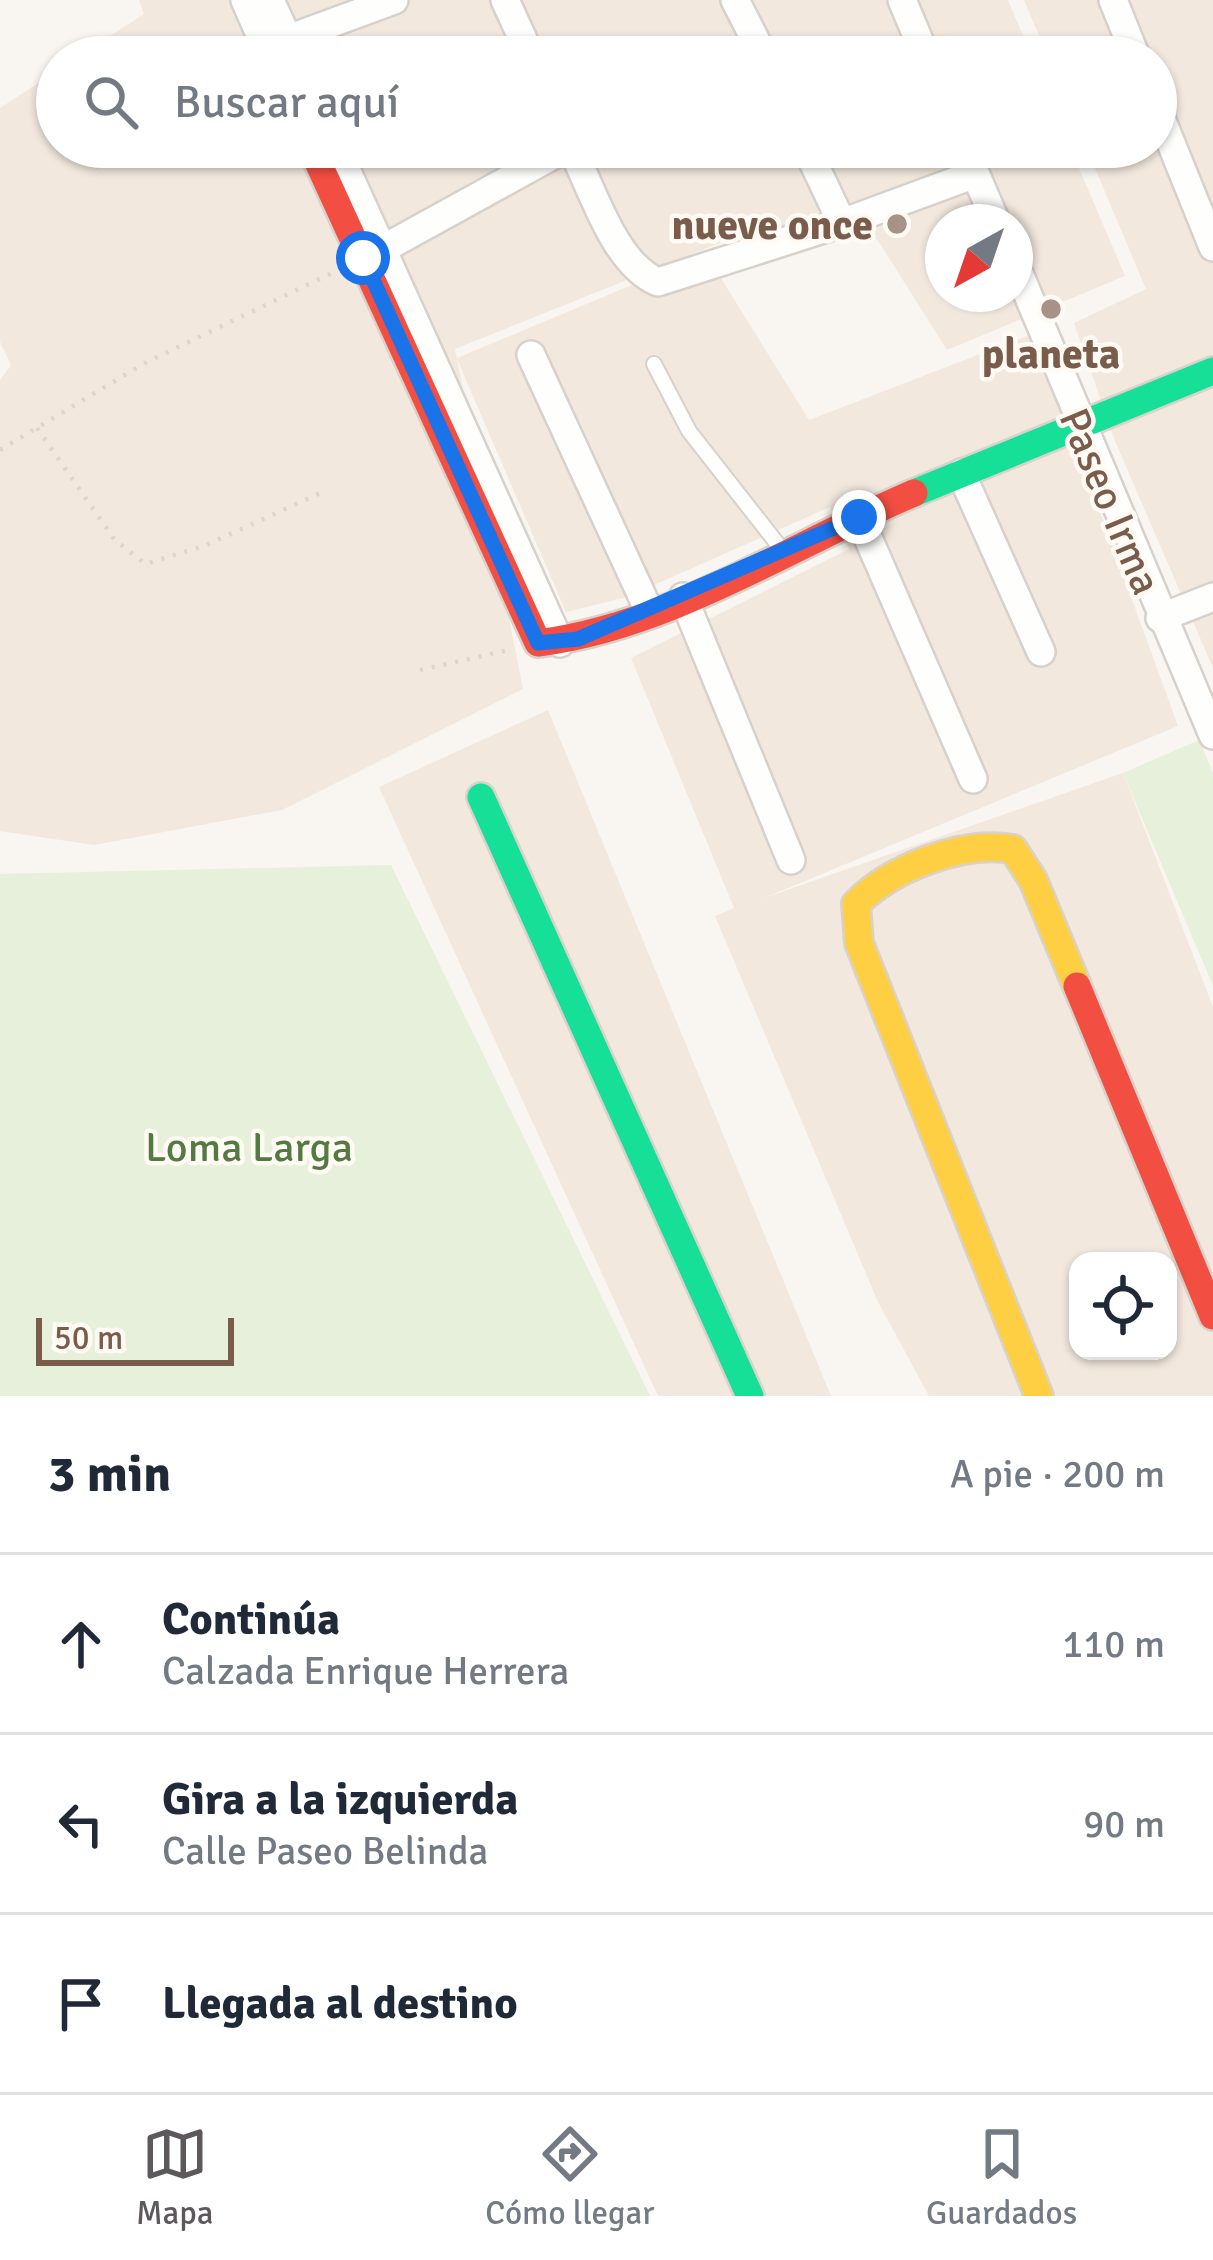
<!DOCTYPE html>
<html lang="es">
<meta charset="utf-8">
<style>
:root{--surface:#fff;--page:#f6f6f7;--text:#1f2937;--muted:#747a83;--line:#e0e1e3;--accent:#5c585b}
body{margin:0;font-family:Signika,sans-serif;background:var(--page);color:var(--text)}
.controls{position:absolute;right:36px;bottom:36px;display:grid;overflow:hidden;border-radius:24px;box-shadow:0 3px 9px #0004}
.controls button{width:108px;height:108px;display:grid;place-items:center;padding:0;border:0;border-bottom:3px solid var(--line);background:var(--surface);color:var(--text);font:60px sans-serif}
.compass{position:absolute;left:925px;top:204px;width:108px;height:108px;border-radius:50%;background:var(--surface);box-shadow:0 3px 9px #0004;rotate:220deg}
.scale{position:absolute;left:36px;bottom:30px;width:198px;box-sizing:border-box;padding-left:12px;border:6px solid #7a5c4d;border-top:0;font-size:33px;line-height:42px;white-space:nowrap;color:#7a5c4d;-webkit-text-stroke:9px #fffaf3;paint-order:stroke}
.stop{position:absolute;width:36px;height:36px;margin:-27px;border:9px solid #1a73e8;border-radius:50%;background:#fff}
.stop.end{background:#1a73e8;border-color:#fff;box-shadow:0 3px 12px #0008}
.list{margin:0;padding:0;list-style:none}
h2{display:flex;justify-content:space-between;align-items:center;height:156px;margin:0;padding:0 48px;font-size:51px}
h2 small{font-size:39px;font-weight:400;color:var(--muted)}
.list li{display:grid;grid-template-columns:78px 1fr auto;gap:36px;align-items:center;box-sizing:border-box;height:180px;padding:0 48px;border-top:3px solid var(--line)}
.list b{display:block;font-size:45px;white-space:nowrap}
.list p{margin:0;font-size:39px;white-space:nowrap;color:var(--muted)}
.list em{font-size:39px;font-style:normal;color:var(--muted)}
.icon{flex:none;width:66px;height:66px;fill:none;stroke:currentColor;stroke-width:2;stroke-linecap:round;stroke-linejoin:round}
.map{position:relative;flex:none;width:1213px;height:1396px;overflow:hidden}
.search{position:absolute;background:var(--surface);box-shadow:0 3px 9px #0004;left:36px;right:36px;top:36px;height:132px;display:flex;align-items:center;gap:30px;box-sizing:border-box;padding:0 42px;border-radius:66px;color:var(--muted);font-size:45px}
.sheet{height:696px;background:var(--surface)}
nav{display:flex;justify-content:space-around;align-items:center;box-sizing:border-box;height:168px;border-top:3px solid var(--line);background:var(--surface);font-size:33px;color:var(--muted)}
nav a{display:grid;justify-items:center;gap:6px}
nav .on{color:var(--accent)}
.map>svg:first-child{display:block}
</style>
<div class="map">
<svg width="1213" height="1396" viewBox="0 0 1213 1396">
<rect width="100%" height="100%" fill="#f9f5f0"/>
<path fill="#f2e8de" fill-rule="evenodd" d="M139,0H1008L1032,57H78L144,14Z
M1024,0H1213V668L1115,441L1074,323L1146,289L1086,147H1156V57H1048Z
M57,71V147H1070L1125,276L947,350L877,239L722,242L455,349L457,358L706,254L809,420L1035,333L1178,726L764,898L1123,773L1213,1007V1396H929L878,1302L715,916L734,908L631,658L849,549L830,507L627,597L566,612L457,359L523,689L282,810L94,845L0,831V380L11,365L0,342V108ZM943,222H1015V294H943ZM1078,1261H1168V1351H1078Z
M548,710L831,1396H658L379,787Z"/>
<path fill="#e7f0db" d="M1199,740L1213,773V986L1123,773Z
M391,865L650,1396H0V874Z"/>
<g fill="none" stroke-linecap="round" stroke-linejoin="round">
<g stroke="#d7d1cb" stroke-width="18">
<path id="lane" d="M654,364L689,431L783,551"/>
</g>
<g stroke="#d7d1cb" stroke-width="32">
<path id="street" d="M245,0L270,57
M270,0L296,57
M505,0L531,57
M735,0L764,57
M902,0L926,57
M1113,0L1136,57
M288,39L394,0
M1156,106L1213,247
M336,147L560,643
M571,147C592,188 614,264 658,282L842,223L975,174
M806,147L842,223
M964,147L996,222
M381,250L568,147
M1015,264L1213,735
M531,355L649,611
M961,473L1041,652
M859,517L973,779
M683,597L791,860
M1160,618L1213,597"/>
</g>
<g stroke="#d9d2cb" stroke-width="32">
<path id="fast" d="M914,493L1213,371
M481,797L750,1396"/>
</g>
<g stroke="#d9d2cb" stroke-width="32">
<path id="slow" d="M1039,1396L859,943L856,904C891,868 963,840 1013,849L1033,880L1077,986"/>
</g>
<g stroke="#d9d2cb" stroke-width="32">
<path id="jam" d="M311,147L538,643C671,626 792,545 914,493
M1077,986L1213,1316"/>
</g>
<path stroke="#dcd5d0" stroke-width="4.5" stroke-dasharray="3 9" stroke-linecap="butt" d="M95,167L141,147
M37,428L114,539L145,564L204,546L327,490
M0,450L143,364L334,272
M420,670L509,650"/>
<use href="#lane" stroke="#fefefd" stroke-width="14"/>
<use href="#street" stroke="#fefefd" stroke-width="27"/>
<use href="#fast" stroke="#16e098" stroke-width="27"/>
<use href="#slow" stroke="#ffcf43" stroke-width="27"/>
<use href="#jam" stroke="#f24e42" stroke-width="27"/>
</g>
<g fill="none" stroke-linecap="round" stroke-linejoin="round">
<path stroke="#1a73e8" stroke-width="15" d="M363,258L538,643L578,639L859,517"/>
</g>
<g fill="#a69286" stroke="#fffaf3" stroke-width="4.5">
<circle cx="897" cy="224" r="12"/>
<circle cx="1051" cy="309" r="12"/>
</g>
<g text-anchor="middle" stroke-width="9" stroke-linejoin="round" paint-order="stroke">
<g font-size="42" font-weight="bold" fill="#7a5c4d" stroke="#fffaf3" text-anchor="end">
<text x="873" y="239">nueve once</text>
<text x="1051" y="368" text-anchor="middle">planeta</text>
</g>
<g font-size="42" fill="#7a5c4d" stroke="#fffaf3">
<text transform="translate(1111 501) rotate(67)" y="15">Paseo Irma</text>
</g>
<g font-size="42" fill="#537a41" stroke="#fffaf3">
<text x="249" y="1161">Loma Larga</text>
</g>
</g>
</svg>
<div class="controls">
<button><svg class="icon" aria-label="locate" viewBox="0 0 24 24"><circle cx="12" cy="12" r="6"/><path d="M12 2v4M12 18v4M2 12h4M18 12h4"/></svg></button>
</div>
<svg class="compass" viewBox="-18 -18 36 36"><path d="M0-13l5 13h-10z" fill="#e53935"/><path d="M0 13l5-13h-10z" fill="#747a83"/></svg>
<div class="scale">50 m</div>
<div class="stop" style="left:363px;top:258px"></div>
<div class="stop end" style="left:859px;top:517px"></div>
<div class="search"><svg class="icon" aria-label="search" viewBox="0 0 24 24"><circle cx="10" cy="10" r="6"/><path d="M15 15l6 6"/></svg>Buscar aquí</div>
</div>
<section class="sheet">
<h2>3 min<small>A pie · 200 m</small></h2>
<ul class="list">
<li><svg class="icon" aria-label="ahead" viewBox="0 0 24 24"><path d="M12 20V5M6 11l6-6 6 6"/></svg><div><b>Continúa</b><p>Calzada Enrique Herrera</p></div><em>110 m</em></li>
<li><svg class="icon" aria-label="left" viewBox="0 0 24 24"><path d="M17 20v-9H6M10 6l-5 5 5 5"/></svg><div><b>Gira a la izquierda</b><p>Calle Paseo Belinda</p></div><em>90 m</em></li>
<li><svg class="icon" aria-label="arrive" viewBox="0 0 24 24"><path d="M6 21V4h12l-3 4 3 4H6"/></svg><div><b>Llegada al destino</b></div></li>
</ul>
</section>
<nav>
<a class="on"><svg class="icon" aria-label="map" viewBox="0 0 24 24"><path d="M3 6l6-2 6 2 6-2v14l-6 2-6-2-6 2zM9 4v14M15 6v14"/></svg>Mapa</a>
<a><svg class="icon" aria-label="directions" viewBox="0 0 24 24"><path d="M12 3l9 9-9 9-9-9zM9 14v-3h6M13 9l2 2-2 2"/></svg>Cómo llegar</a>
<a><svg class="icon" aria-label="saved" viewBox="0 0 24 24"><path d="M7 4h10v16l-5-4-5 4z"/></svg>Guardados</a>
</nav>
